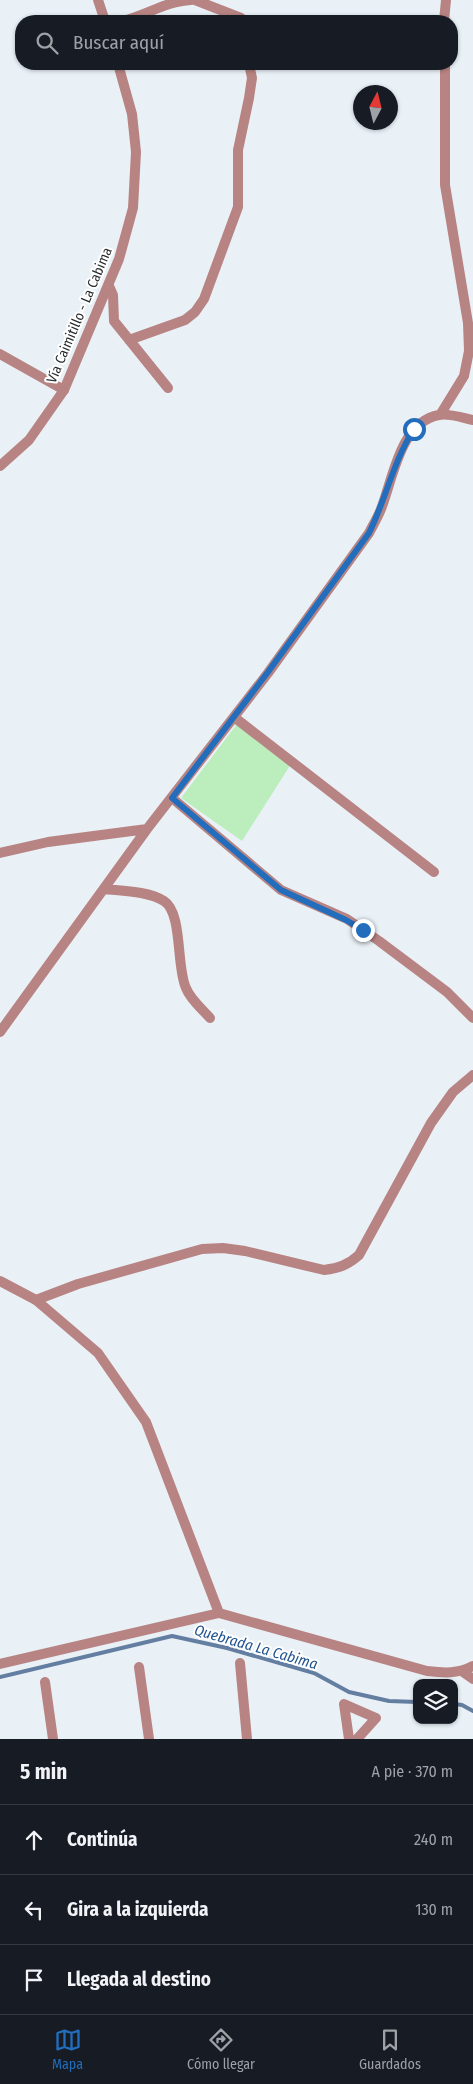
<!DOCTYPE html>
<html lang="es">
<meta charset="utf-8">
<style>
:root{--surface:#171b24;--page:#242831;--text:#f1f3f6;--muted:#9ea1a6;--line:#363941;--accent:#226dbc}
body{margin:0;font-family:"Fira Sans Condensed",sans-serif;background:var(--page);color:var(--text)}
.controls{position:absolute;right:15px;bottom:15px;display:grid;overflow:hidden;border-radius:10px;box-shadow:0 1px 4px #0004}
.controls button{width:45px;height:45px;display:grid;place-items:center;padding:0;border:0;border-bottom:1px solid var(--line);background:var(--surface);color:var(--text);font:25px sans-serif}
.compass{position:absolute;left:353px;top:85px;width:45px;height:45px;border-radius:50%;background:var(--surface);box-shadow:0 1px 4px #0004;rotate:7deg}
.stop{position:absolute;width:15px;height:15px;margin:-11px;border:4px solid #226dbc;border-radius:50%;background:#fff}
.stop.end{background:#226dbc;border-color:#fff;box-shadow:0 1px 5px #0008}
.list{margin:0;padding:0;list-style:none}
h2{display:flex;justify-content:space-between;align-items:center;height:65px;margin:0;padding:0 20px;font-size:21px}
h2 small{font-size:16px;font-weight:400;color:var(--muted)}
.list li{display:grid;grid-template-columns:32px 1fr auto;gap:15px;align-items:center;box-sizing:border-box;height:70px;padding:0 20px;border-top:1px solid var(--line)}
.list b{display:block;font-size:19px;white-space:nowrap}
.list em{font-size:16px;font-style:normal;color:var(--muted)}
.icon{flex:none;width:28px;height:28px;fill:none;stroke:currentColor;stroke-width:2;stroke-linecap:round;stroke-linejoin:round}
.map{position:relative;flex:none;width:473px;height:1739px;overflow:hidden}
.search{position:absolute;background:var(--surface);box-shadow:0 1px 4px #0004;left:15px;right:15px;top:15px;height:55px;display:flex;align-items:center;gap:12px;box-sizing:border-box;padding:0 18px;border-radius:20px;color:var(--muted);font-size:19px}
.sheet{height:275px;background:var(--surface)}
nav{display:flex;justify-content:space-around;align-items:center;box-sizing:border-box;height:70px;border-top:1px solid var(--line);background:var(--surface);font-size:14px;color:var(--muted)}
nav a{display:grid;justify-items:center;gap:2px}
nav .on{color:var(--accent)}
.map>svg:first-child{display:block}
</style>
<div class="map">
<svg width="473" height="1739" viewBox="0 0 473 1739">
<rect width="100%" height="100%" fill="#e9f1f7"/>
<path fill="#bcedbc" d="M237,724L291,764L242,841L181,798Z"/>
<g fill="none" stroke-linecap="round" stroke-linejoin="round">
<path stroke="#637ea0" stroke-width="4" d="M0,1677L172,1636L227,1648L314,1673L349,1692L389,1701L417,1702
M454,1704L462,1705L473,1711"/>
<path stroke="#b88483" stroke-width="10" d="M195,0L241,18L242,21
M123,21C146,15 167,1 191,0
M109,286L113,295L114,321L168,388
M129,340L185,320L195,312L204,299L238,207V150L249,98L252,78L249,64"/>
<path stroke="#b88483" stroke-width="10" d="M444,21L446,0
M0,354L64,390
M440,415L464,376L469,351L468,323L445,185V64
M234,717L434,872
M172,798L281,890L347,919L379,941L447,992L473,1018
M0,853L48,842L147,829
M104,889C123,891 148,891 164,901C183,913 176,967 186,988C190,999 202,1009 210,1018
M0,1032L147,829L268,673L369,533C373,525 378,517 381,509C393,479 400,422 439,415C449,413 463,418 473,420
M36,1300L78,1284L202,1249L223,1248L245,1251L324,1270C339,1268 348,1265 359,1255L431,1123L453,1092L473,1075
M240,1663L247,1739
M139,1667L149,1739
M463,1672L473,1679
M45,1682L53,1739
M349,1739L344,1704L376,1718L357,1739"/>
<path stroke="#b88483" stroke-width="10" d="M98,0L105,21
M0,466L29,440L64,390L119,259L133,208L136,152L132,114L118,64
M0,1281L36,1300L98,1353L146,1422L219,1613
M0,1664L219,1613L427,1671C444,1673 458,1674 473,1666"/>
</g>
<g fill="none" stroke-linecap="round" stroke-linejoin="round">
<path stroke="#226dbc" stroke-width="6" d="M363,930L346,920L281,890L172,798L268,672L369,533C386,499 393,462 414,429"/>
</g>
<g text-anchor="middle" stroke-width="4" stroke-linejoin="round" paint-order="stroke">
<g font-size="14" fill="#282b2d" stroke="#fff">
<text transform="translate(79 315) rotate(-67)" y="5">Vía Caimitillo - La Cabima</text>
</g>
<g font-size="15" font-style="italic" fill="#225490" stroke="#fff">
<text transform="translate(256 1647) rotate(16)" y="5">Quebrada La Cabima</text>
</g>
</g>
</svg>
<div class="controls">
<button><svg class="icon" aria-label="layers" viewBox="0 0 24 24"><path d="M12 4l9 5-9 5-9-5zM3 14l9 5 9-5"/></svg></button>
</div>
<svg class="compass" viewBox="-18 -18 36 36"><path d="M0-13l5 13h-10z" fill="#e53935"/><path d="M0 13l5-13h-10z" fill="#9ea1a6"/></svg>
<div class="stop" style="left:414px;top:429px"></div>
<div class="stop end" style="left:363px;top:930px"></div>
<div class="search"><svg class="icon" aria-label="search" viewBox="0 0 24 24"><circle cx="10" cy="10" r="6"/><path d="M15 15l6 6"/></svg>Buscar aquí</div>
</div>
<section class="sheet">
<h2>5 min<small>A pie · 370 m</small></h2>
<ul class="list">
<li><svg class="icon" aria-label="ahead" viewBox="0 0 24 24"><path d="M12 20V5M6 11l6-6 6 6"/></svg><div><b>Continúa</b></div><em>240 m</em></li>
<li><svg class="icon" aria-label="left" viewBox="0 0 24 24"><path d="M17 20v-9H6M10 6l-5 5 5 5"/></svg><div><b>Gira a la izquierda</b></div><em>130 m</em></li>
<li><svg class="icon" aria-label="arrive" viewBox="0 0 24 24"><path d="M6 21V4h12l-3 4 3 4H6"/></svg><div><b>Llegada al destino</b></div></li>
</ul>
</section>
<nav>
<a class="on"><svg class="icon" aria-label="map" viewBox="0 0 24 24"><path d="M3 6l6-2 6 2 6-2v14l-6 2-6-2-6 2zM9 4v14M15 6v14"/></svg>Mapa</a>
<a><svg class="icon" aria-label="directions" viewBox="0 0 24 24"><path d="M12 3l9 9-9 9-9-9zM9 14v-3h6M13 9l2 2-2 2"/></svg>Cómo llegar</a>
<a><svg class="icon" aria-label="saved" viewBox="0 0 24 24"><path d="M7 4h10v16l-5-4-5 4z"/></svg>Guardados</a>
</nav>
